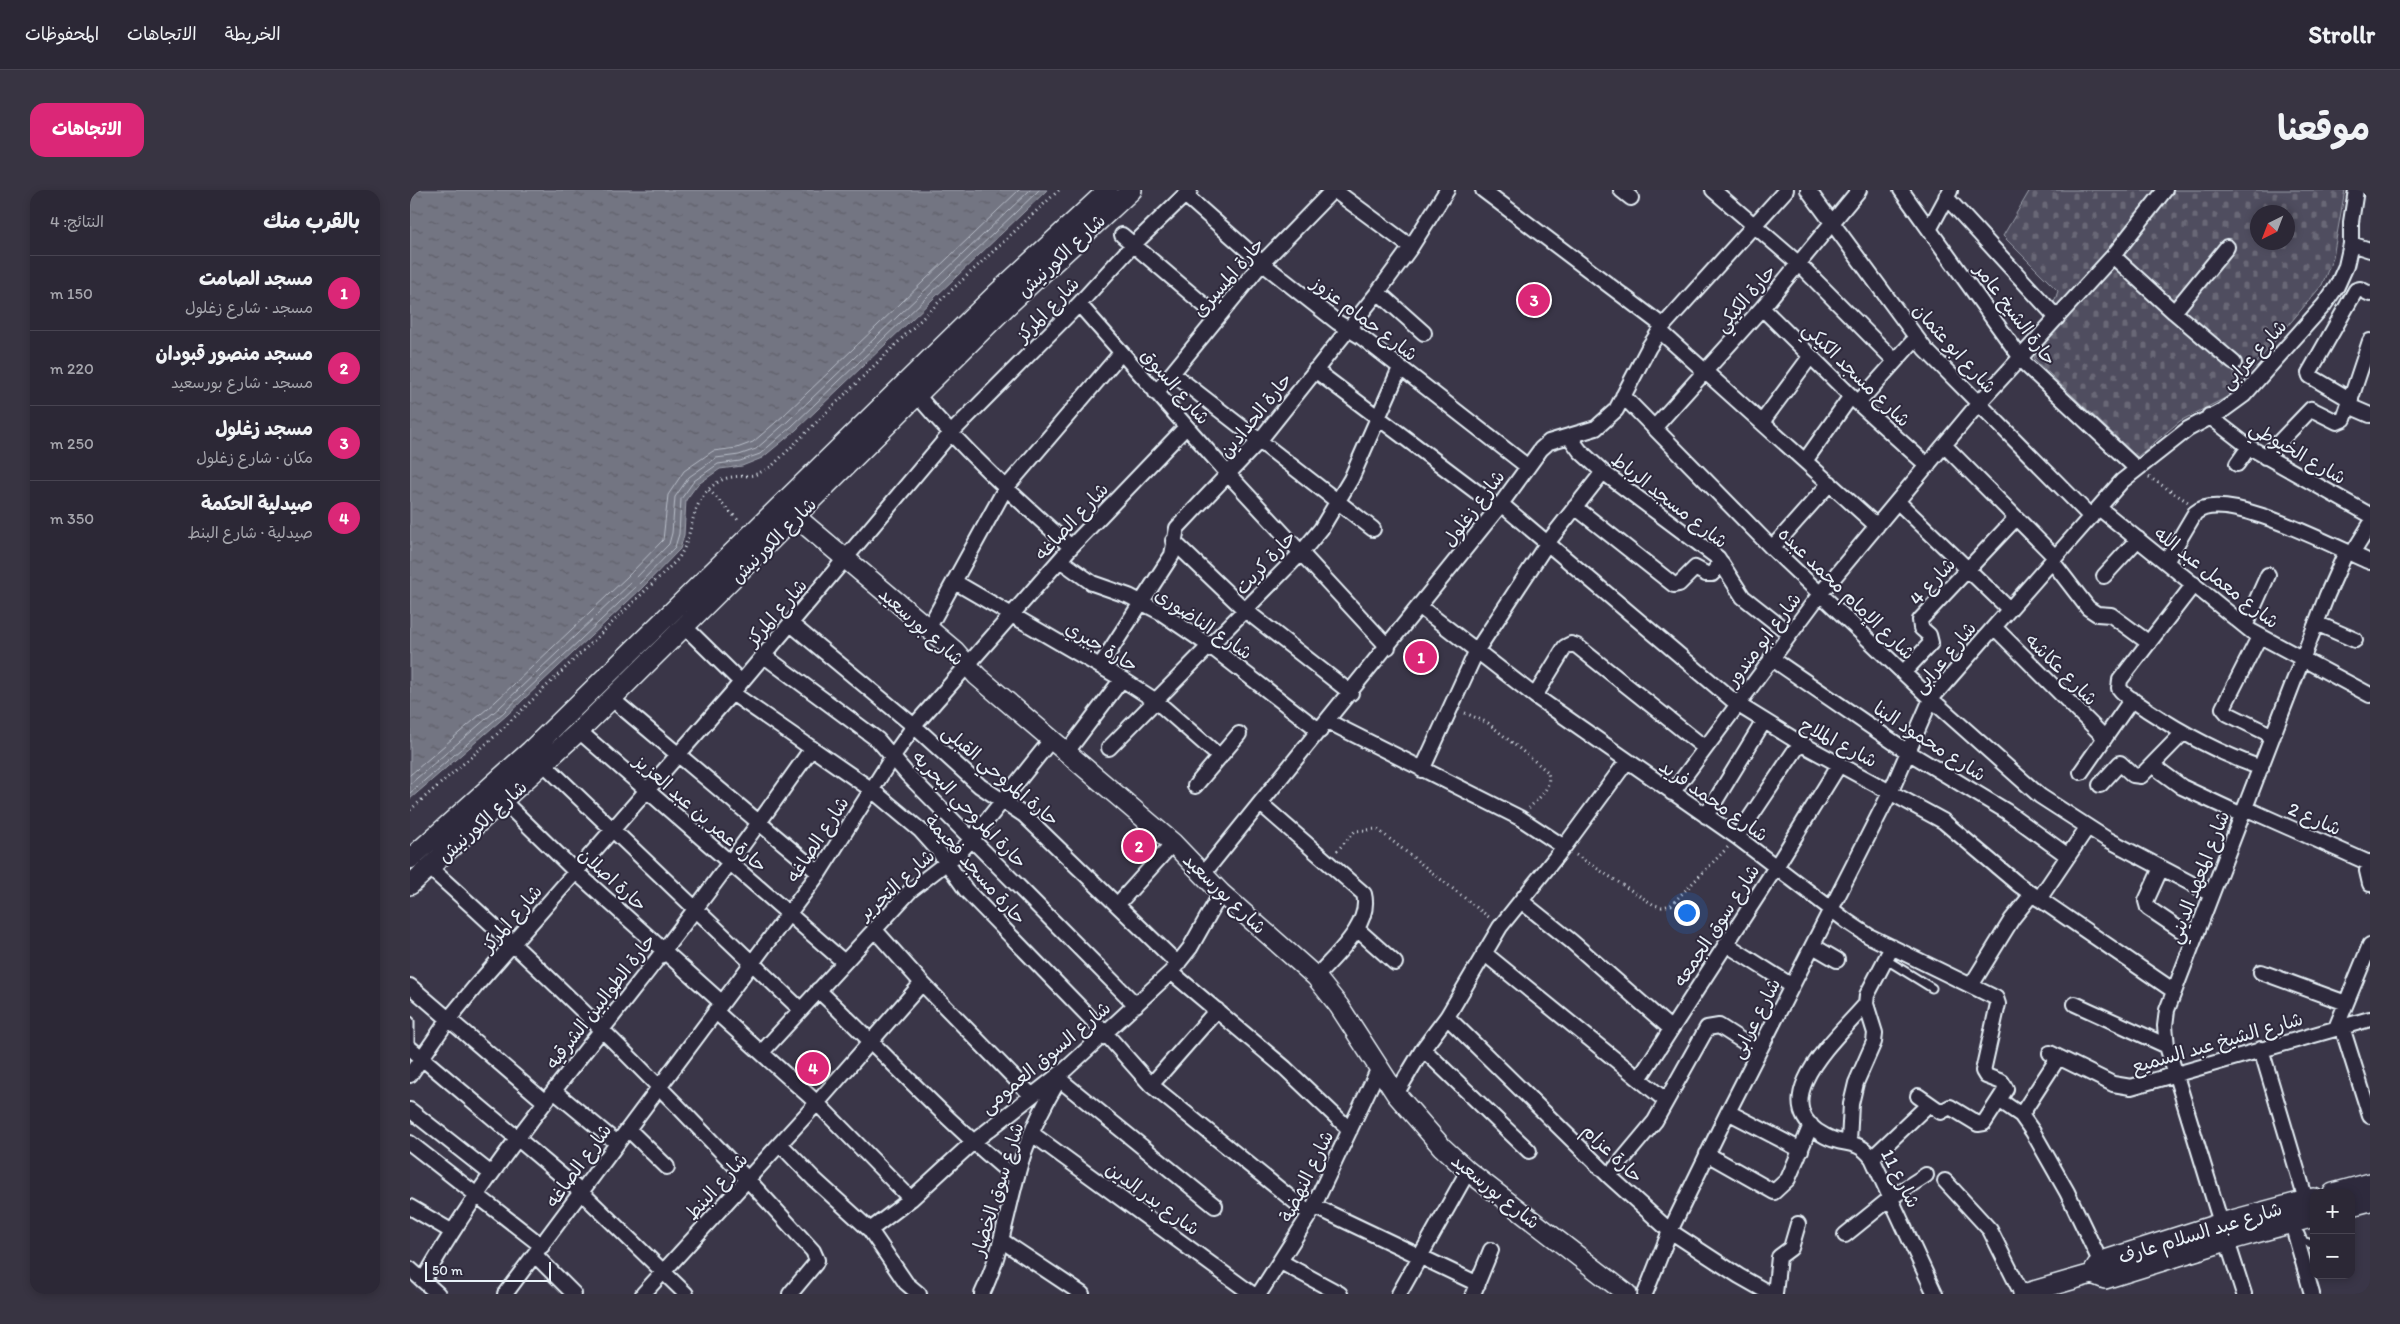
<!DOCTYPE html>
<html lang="ar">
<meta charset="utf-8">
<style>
:root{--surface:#2c2836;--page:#383442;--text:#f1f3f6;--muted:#a6a6ad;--line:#484451;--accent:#db2777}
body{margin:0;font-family:Itim,"Playpen Sans Arabic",sans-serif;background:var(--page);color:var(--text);direction:rtl}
.controls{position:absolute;right:15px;bottom:15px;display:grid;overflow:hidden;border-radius:10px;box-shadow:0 2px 8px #0003}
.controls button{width:45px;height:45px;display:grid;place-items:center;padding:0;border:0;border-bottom:1px solid var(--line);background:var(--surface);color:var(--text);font:25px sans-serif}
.compass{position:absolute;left:1840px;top:15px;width:45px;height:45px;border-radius:50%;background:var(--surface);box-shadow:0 2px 8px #0003;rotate:222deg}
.scale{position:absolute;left:15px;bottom:12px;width:126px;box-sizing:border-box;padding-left:5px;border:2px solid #e8f1f8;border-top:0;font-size:14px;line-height:18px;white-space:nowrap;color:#e8f1f8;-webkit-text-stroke:4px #2f2a3d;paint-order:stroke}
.you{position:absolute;left:1276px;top:722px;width:18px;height:18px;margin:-12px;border:4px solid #fff;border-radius:50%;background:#1a73e8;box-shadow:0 0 0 8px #1a73e833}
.badge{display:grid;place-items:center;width:32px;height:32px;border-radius:50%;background:var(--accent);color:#fff;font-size:16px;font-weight:700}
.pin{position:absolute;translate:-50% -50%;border:2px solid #fff;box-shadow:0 1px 5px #0006}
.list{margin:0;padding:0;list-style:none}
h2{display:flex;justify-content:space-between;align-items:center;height:65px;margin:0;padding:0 20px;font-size:21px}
h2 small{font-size:16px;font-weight:400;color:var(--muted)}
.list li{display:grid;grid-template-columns:32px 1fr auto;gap:15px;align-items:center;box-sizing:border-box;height:75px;padding:0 20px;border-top:1px solid var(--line)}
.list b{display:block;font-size:19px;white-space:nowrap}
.list p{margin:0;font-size:16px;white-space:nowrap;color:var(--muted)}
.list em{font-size:16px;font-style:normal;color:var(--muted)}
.map{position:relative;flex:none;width:1960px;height:1104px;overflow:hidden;direction:ltr;border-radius:15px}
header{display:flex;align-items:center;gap:30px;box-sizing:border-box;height:70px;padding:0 25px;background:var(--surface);border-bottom:1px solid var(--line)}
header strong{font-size:24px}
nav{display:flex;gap:28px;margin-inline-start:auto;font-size:18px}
.intro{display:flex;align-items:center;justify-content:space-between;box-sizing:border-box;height:120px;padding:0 30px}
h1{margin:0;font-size:35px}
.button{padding:12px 22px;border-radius:15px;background:var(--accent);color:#fff;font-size:18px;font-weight:700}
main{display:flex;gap:30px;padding:0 30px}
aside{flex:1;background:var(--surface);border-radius:15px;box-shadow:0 2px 8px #0003}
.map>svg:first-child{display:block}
</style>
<header>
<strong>Strollr</strong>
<nav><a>الخريطة</a><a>الاتجاهات</a><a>المحفوظات</a></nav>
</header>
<div class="intro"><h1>موقعنا</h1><a class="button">الاتجاهات</a></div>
<main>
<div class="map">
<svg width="1960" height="1104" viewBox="0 0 1960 1104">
<defs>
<pattern id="cemetery-stones" width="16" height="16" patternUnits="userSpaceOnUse" patternTransform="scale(1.25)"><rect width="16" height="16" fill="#504e5f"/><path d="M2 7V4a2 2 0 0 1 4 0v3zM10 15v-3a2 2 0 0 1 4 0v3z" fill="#696877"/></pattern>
<pattern id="water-ripples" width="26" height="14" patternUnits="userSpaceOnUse" patternTransform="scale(1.25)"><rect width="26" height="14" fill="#737482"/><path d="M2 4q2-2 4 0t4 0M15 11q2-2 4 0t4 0" fill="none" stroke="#5f6069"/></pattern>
</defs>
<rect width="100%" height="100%" fill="#3a3648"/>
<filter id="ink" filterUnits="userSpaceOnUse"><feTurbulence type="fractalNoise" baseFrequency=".02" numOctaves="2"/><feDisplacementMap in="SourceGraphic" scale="10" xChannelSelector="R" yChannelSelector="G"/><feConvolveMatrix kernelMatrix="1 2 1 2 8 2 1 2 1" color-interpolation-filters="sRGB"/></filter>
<g filter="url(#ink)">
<path fill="url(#cemetery-stones)" stroke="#9ca0ac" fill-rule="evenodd" d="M1620,0H1935L1923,67L1912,95L1819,206L1770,231L1727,267L1624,169L1648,101L1593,46ZM1848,22H1878V52H1848Z"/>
<path fill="url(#water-ripples)" stroke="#a2a6b1" d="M0,0H637L386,240L352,268L332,276L310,279L287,295L276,310L274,345L270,359L231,399L97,525L0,609Z"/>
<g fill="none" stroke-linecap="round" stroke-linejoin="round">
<path stroke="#b9bfc9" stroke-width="1" d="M0,585L85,512L218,386L253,350L258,305L274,281L303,261L327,258L343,252L373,226L609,0
M0,594L90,517L223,391L259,354L262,343L265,307L279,287L306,268L329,265L346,259L378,231L620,0
M0,603L94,522L228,395L265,357L269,344L271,309L284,291L308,274L330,271L350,264L382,236L629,0"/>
<g stroke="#e8f1f8" stroke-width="11">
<path id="lane" d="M1475,769L1522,798
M0,831V855
M1890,1044L1893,1051L1904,1055"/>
</g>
<g stroke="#e8f1f8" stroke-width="18">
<path id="street" d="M924,0L1001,57
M1073,0L1253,136
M1211,0L1221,8
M1303,0L1389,74L1484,170
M1398,0L1515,159L1681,327
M1491,0L1616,175L1727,279
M775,5L852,73L927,132L950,146L1118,277
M1536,7L1647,128
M1520,38L1540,1
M712,45L807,126
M1941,54L1960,60
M1703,66L1764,122L1824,173
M968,102L1014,143
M669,114L819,285L978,457
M1352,118L1448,213L1518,276
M1764,122L1817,57
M1250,141L1467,336
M905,180L1088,318
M762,183L963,339
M746,203L852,73L923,0
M507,205C554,261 607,309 661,357
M1213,206L1362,358L1521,509L1630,606L1695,648L1801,704
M1941,210L1900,186L1899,183L1946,100L1950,99L1960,104
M1448,213L1506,148
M1939,216L1960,225
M1799,226L1839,257L1960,325
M1352,232L1400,167
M1244,238L1352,118L1449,0
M1159,246L1170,261L1193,282L1308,368L1333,407L1380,444
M1534,255L1645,367
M1855,267L1901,219L1927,232L1934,229L1960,151
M1395,271L1441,206
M1827,274L1839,257
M1488,312L1599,419
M1091,314L1327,514L1390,553L1533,631L1609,695L1764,801
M1165,317L1264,395L1269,394L1285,378L1296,384H1302L1311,372
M1689,318L1841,441L1960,505
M763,351L835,420L941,503
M1362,358L1420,293
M1942,364L1960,335
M650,370L682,393L719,406L750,422L800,456L910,541
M1642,371L1678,418L1687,424L1701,425L1739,453
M1756,372L1785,323C1814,297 1928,359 1960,372
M1694,386L1728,349
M545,392L712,489L746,511L810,567
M1784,394L1710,490L1709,498C1715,507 1728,513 1737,520C1773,544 1809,563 1851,578
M1010,417L1125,506L1327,647L1438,732L1459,746L1586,808L1588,814L1573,881L1576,886L1592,892L1596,899L1574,933L1568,934L1540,917L1531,922L1508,906
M1906,433L1945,450
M381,434L504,536L570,596L614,625L768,774
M1835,436L1858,385
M275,437L331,492
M1584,437L1695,548
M518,439L595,299L711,163
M1849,447L1813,518L1818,524L1863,546
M353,465L468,550L497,584L726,815
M1361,468L1498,562L1596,621L1658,666
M690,476L762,365L767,338L850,250L968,102L1001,57L1037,0
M1493,483L1521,453L1519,445L1511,438L1510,430L1606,328
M322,503L462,600L510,640L527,659L556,700L695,843L741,895L900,1024
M1125,506L1155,457L1161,454L1167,456L1295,558
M202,509L409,683
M917,531L1110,628L1154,657
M169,541L434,772
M699,558L891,363L911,339L941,289L990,178
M656,563L712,489
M134,574L390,819
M1742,575L1772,597L1832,625
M1012,580L1067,460L1138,352L1193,282
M1671,582L1722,509
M1690,595L1710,573L1723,585L1731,586L1772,544
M785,596L829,544
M1262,603L1410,404L1569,213L1703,66L1755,0
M94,612L166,682L311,812
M851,614L954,704C962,735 924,766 906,787
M1835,618L1959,673
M1296,626L1354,531
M1327,647L1390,553
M1960,672L1957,681L1960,694
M20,678C155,799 282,926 403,1061L407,1070L405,1074L380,1104
M1751,678L1736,711L1738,718L1784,749
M793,684L1088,318L1131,259L1139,252L1186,238L1206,220L1239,157L1253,136L1376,0
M1629,709L1677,638
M1111,711L1161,751L1261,839
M707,715L763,653
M464,739L512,793L621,905
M947,739L985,773
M1316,754L1382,796
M1403,756L1427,770
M1074,763L1255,910
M761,782L875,878L940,940
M1851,782L1936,813
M1562,794L1602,729L1622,704
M0,796L135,912
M408,800C474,862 535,931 606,988
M1456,814C1429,846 1351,912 1415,946C1435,957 1447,948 1462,968L1525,1104
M1665,814L1757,856
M305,821L407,913L501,1009
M1037,827L1199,986L1260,1041L1329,1086L1361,1104
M1932,837L1960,926
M1926,838L1960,755
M0,858L171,1002L276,1104
M1013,859L1119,961
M1851,859L1896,1010
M352,862L501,700L550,662L562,649L641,550
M1640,863L1703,894L1721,897L1960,829
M0,885L38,830L65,797L322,503L540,244L669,114L723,55L780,0
M649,889L805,1016
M1229,889L1366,677L1429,575
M741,895L807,820
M144,901L207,953
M986,904L1013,859L1037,827L1090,737L1154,657L1217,571
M1589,910L1611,925L1623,942L1657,1002L1691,1073
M0,920L80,983
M1318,922L1391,960
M1611,925L1648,868
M218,939L257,977
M621,943L842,1104
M1439,952L1441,914L1446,893L1464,852L1465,843L1456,814L1457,805L1482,757
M0,953L132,1056
M370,954L404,989L460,1040L496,1093L509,1104
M1297,964L1364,1002L1378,989L1401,935
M1462,968L1519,914
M1199,986L1245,931L1297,838L1309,836L1348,861
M1535,991L1580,1040L1612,1104
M904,1016L1068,1094
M0,1017L41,1041
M1811,1033L1757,856L1755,836L1757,820L1917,405L1936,362
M1882,1033L1902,1104
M460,1040L501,1009L562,953L656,879L761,782L780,758L811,703
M1435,1045L1482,1007L1516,985
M591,1050L672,1104
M1817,1051L1834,1104
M125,1065L164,1104
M871,1072L930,1104
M0,1079L28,1104
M13,1091C72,986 146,899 219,805C283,724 343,642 402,558
M95,1104L409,683L483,566L504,536L661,357L776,237
M233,1104L407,913L512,793
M572,1104C590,1067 596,1026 607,986C616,950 632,917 652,885
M849,1104L900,1024L968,880
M989,1104L1058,981
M1063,1104L1081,1060
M1235,1104L1260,1041L1318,922L1481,601L1521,509L1712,291L1778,239L1812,221L1834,205L1914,115L1927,96L1936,76L1941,54V32L1946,0
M1365,1104L1369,1067L1381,1058L1388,1034"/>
</g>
<g stroke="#e8f1f8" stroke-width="22">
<path id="secondary" d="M386,327L545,461L567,486L763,653L811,703L906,787L929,816L986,904L1032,957L1058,981L1217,1104
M0,669L120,561L586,104L698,0
M0,695L169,541L596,117L722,0
M1923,1003L1960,993
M1941,1016L1960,1011
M1682,1084L1695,1089L1817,1051L1904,1027
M1613,1104L1682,1084L1687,1076L1695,1070L1811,1033L1904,1008"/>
</g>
<path stroke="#e8f1f8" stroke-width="3" stroke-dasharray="1 4" stroke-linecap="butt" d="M1739,287L1778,312
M299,300L329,331
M1055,523L1078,533L1138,582C1142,598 1130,607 1119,618
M0,620L84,547L268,369C286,343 278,308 310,291C320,285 334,287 344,285C350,283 356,279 362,276L532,109L649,0
M927,661L945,641L967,639L1080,728
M1166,665L1244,715L1252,717L1261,715L1318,657"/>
<use href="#lane" stroke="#2f2a3d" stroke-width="7"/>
<use href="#street" stroke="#2f2a3d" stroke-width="14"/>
<use href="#secondary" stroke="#2f2a3d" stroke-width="19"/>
</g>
</g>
<g text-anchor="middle" stroke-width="4" stroke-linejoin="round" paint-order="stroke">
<g font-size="19" fill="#e8f1f8" stroke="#2f2a3d">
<text transform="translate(651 65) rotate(-43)" y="7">شارع الكورنيش</text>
<text transform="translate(818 87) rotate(-49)" y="7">حارة المسيرى</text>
<text transform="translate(1335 108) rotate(-49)" y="7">حارة الكيكي</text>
<text transform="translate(637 119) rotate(-46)" y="7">شارع المركز</text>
<text transform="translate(1606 124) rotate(53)" y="7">حارة الشيخ عامر</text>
<text transform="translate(955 128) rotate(37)" y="7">شارع حمام عزوز</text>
<text transform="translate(1545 158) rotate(48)" y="7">شارع ابو عثمان</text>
<text transform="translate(1843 164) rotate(-47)" y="7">شارع عرابى</text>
<text transform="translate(1447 184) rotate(44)" y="7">شارع مسجد الكيكي</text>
<text transform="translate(766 196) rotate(49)" y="7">شارع السوق</text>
<text transform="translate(845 225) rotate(-51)" y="7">حارة الحدادين</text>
<text transform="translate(1888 262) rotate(30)" y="7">شارع الخيوطي</text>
<text transform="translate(1260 310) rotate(38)" y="7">شارع مسجد الرباط</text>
<text transform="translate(1063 318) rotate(-53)" y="7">شارع زغلول</text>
<text transform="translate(661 331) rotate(-47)" y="7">شارع الصاغه</text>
<text transform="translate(363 350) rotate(-45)" y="7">شارع الكورنيش</text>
<text transform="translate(855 372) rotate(-47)" y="7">حارة كريت</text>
<text transform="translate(1807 387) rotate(38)" y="7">شارع معمل عبد الله</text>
<text transform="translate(1522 391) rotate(-47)" y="7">شارع 4</text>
<text transform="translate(1437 403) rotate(44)" y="7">شارع الإمام محمد عبده</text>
<text transform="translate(366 422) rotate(-49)" y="7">شارع المركز</text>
<text transform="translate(794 433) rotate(34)" y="7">شارع الناضورى</text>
<text transform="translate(512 436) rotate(42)" y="7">شارع بورسعيد</text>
<text transform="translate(1353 449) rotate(-53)" y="7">شارع ابو مندور</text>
<text transform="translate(692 456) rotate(31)" y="7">حارة جبري</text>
<text transform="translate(1534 467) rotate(-50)" y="7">شارع عرابى</text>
<text transform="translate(1652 479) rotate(45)" y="7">شارع عكاشه</text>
<text transform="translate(1520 551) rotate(33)" y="7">شارع محمود البنا</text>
<text transform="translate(1429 552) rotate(28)" y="7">شارع الملاح</text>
<text transform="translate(591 585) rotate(40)" y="7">حارة المروحي القبلى</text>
<text transform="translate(1304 610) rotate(35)" y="7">شارع محمد فريد</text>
<text transform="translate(560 619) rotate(46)" y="7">حارة المروحي البحريه</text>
<text transform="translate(291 623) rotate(41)" y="7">حارة عمر بن عبد العزيز</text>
<text transform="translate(1905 628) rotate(24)" y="7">شارع 2</text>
<text transform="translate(72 631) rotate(-42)" y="7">شارع الكورنيش</text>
<text transform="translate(407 649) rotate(-57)" y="7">شارع الصاغه</text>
<text transform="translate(566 679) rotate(48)" y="7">حارة مسجد فحيمة</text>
<text transform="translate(1788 687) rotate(-69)" y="7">شارع المعهد الديني</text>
<text transform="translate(203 689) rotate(42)" y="7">حارة اصلان</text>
<text transform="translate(486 694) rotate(-42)" y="7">شارع التحرير</text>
<text transform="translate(815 703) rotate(44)" y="7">شارع بورسعيد</text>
<text transform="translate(101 728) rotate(-49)" y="7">شارع المركز</text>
<text transform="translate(1306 735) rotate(-57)" y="7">شارع سوق الجمعه</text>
<text transform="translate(190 811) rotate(-52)" y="7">حارة الطوالبين الشرقيه</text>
<text transform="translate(1345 828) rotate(-63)" y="7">شارع عرابى</text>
<text transform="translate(1807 852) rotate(-16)" y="7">شارع الشيخ عبد السميع</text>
<text transform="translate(635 867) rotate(-40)" y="7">شارع السوق العمومى</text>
<text transform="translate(1203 963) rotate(44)" y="7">حارة عزام</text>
<text transform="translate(168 975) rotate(-54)" y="7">شارع الصاغه</text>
<text transform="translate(896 986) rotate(-64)" y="7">شارع النهضة</text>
<text transform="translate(1491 988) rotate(63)" y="7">شارع 11</text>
<text transform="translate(306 996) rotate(-48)" y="7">شارع البنط</text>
<text transform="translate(587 999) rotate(-73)" y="7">شارع سوق الخضار</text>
<text transform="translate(1086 1001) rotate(39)" y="7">شارع بورسعيد</text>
<text transform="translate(743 1008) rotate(36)" y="7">شارع بدر الدين</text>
<text transform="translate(1790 1042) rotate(-17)" y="7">شارع عبد السلام عارف</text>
</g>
</g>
</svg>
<div class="controls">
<button>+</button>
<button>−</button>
</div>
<svg class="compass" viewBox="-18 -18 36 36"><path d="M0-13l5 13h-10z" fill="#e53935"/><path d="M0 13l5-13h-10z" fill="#a6a6ad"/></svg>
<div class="scale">50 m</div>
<div class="you"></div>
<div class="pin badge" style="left:1011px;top:467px">1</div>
<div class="pin badge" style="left:729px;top:656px">2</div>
<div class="pin badge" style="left:1124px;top:110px">3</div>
<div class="pin badge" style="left:403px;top:878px">4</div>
</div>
<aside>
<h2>بالقرب منك<small>النتائج: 4</small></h2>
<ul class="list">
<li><span class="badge">1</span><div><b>مسجد الصامت</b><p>مسجد · شارع زغلول</p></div><em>150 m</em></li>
<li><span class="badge">2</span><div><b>مسجد منصور قبودان</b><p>مسجد · شارع بورسعيد</p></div><em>220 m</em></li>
<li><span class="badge">3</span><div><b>مسجد زغلول</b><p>مكان · شارع زغلول</p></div><em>250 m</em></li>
<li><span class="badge">4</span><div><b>صيدلية الحكمة</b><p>صيدلية · شارع البنط</p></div><em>350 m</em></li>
</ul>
</aside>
</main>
